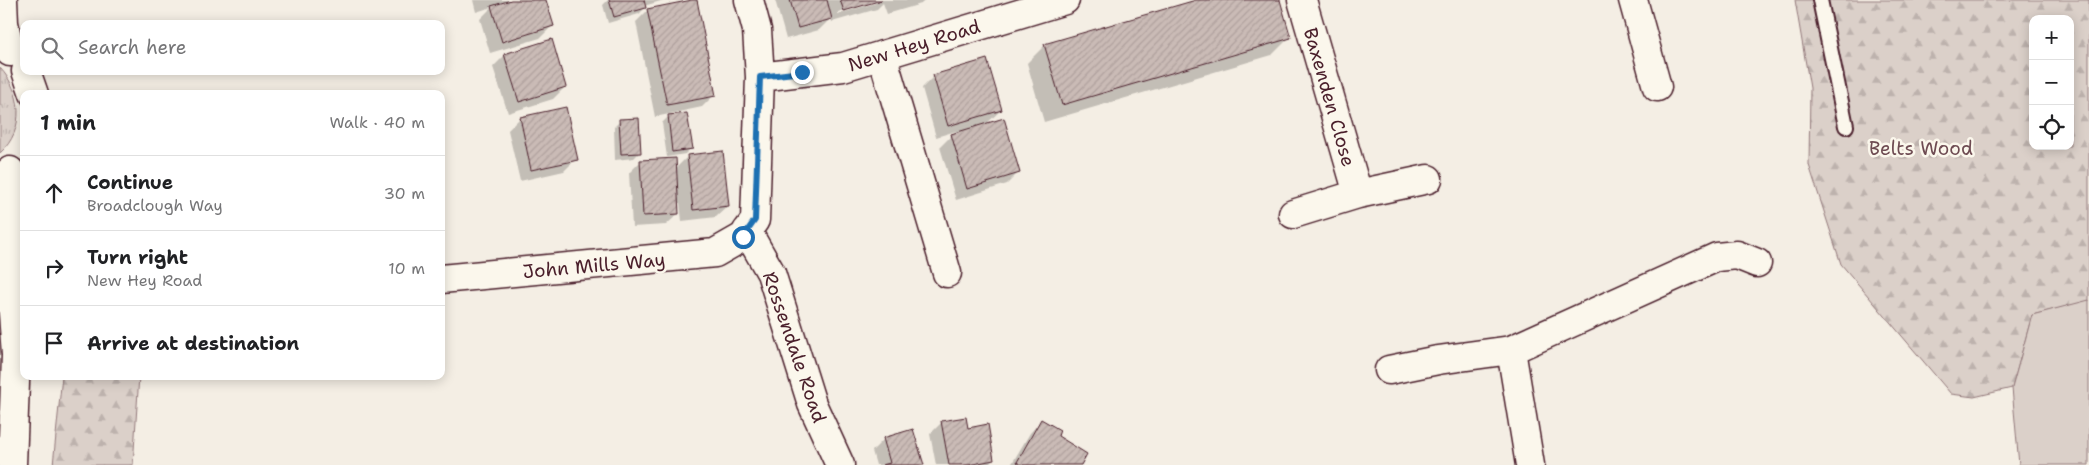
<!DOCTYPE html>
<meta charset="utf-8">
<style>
:root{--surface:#fff;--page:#f2f2f2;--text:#202124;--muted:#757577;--line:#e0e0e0}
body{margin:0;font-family:"Shantell Sans",sans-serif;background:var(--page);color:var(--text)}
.controls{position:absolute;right:15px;top:15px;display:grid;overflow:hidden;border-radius:10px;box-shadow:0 2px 12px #0003}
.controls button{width:45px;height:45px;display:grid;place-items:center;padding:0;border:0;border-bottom:1px solid var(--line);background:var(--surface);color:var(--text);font:25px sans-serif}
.stop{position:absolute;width:15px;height:15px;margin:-11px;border:4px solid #1f6fb2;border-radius:50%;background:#fff}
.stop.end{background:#1f6fb2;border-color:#fff;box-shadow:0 1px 5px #0008}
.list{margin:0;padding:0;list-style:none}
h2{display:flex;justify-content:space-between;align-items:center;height:65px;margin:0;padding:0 20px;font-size:21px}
h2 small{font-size:16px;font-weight:400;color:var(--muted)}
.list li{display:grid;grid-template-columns:32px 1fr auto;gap:15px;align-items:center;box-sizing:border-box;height:75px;padding:0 20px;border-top:1px solid var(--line)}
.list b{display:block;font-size:19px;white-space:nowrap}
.list p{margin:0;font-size:16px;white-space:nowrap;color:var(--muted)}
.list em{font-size:16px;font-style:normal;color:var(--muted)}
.icon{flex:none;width:28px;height:28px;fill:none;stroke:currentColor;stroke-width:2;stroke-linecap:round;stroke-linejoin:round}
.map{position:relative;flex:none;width:2089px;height:465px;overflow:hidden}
.search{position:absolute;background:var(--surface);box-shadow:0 2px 12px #0003;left:20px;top:20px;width:425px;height:55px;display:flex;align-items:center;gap:12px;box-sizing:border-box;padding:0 18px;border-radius:10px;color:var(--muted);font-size:19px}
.panel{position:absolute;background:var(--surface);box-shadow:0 2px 12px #0003;left:20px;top:90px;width:425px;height:290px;border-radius:10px}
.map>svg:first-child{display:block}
</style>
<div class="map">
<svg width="2089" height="465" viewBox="0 0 2089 465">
<defs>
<pattern id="grass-tufts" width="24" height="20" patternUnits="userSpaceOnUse" patternTransform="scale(1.25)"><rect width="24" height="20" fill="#dbd0c9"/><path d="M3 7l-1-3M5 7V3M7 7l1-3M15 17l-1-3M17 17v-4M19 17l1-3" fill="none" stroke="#bdb2ad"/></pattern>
<pattern id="forest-firs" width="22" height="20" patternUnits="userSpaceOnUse" patternTransform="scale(1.25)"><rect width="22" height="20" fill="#dbd0c9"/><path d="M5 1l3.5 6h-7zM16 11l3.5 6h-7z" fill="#bdb2ad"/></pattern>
<pattern id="building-hatch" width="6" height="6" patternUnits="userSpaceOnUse" patternTransform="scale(1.25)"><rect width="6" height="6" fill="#cabbb6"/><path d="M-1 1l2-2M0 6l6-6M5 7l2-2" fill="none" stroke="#afa09d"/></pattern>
</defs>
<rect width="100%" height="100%" fill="#f4eee4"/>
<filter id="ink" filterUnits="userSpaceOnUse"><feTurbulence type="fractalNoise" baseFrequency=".02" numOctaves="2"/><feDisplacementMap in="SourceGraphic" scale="10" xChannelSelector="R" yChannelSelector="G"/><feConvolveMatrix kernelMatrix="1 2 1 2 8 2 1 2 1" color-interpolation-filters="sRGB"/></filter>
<g filter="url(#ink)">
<path fill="url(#grass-tufts)" stroke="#92787a" d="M0,68C22,91 26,130 0,153Z"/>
<path fill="url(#forest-firs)" stroke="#92787a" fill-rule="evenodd" d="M1795,0H2089V301L2032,315L2012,388L1974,397L1951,394L1841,264L1809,165L1810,88ZM2033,19H2070V146H2033Z
M62,376H139L133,465H53Z"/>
<path fill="#dbd0c9" stroke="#92787a" d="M2089,300V465H2019L2012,388L2032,315Z"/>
<path fill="#0003" fill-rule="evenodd" d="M473,0H545L552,26L540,38L490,53L480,19L492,7L476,12Z
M608,0H664L644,6L645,8L639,14L608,23L603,5Z
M775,0H925L921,4L887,14L883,3L877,9L832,22L831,18L819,30L786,39ZM876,0V3L838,14V12Z
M1200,0H1279L1290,37L1272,55L1044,122L1027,63L1045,45Z
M648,10L714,95L702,107L655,117L636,22Z
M505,55L565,87L553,99L508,113L493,67Z
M934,76L1001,110L985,125L1019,172L1007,184L956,200L940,147L956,131L936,137L922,88Z
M565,108L576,159L564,171L520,181L508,130L520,118Z
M668,117L691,148L685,154L667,157L662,123Z
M620,121L640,152L634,158L615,160L614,127Z
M688,156L728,206L716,217L682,221L680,203H677L678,214L666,225L632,227L629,173L641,161L676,168Z
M1041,421L1057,437L1079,465H1011L1030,433Z
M942,422L993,460L988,465H936L930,434Z
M884,439L923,465H876L872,451Z"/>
<path fill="url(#building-hatch)" stroke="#4a1f2b" d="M511,0H546L554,26L502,42L491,6Z
M609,0H644L646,8L614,17Z
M692,0H697L716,96L667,105L647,9Z
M790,0H827L832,19L798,28Z
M840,0H882L844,11Z
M1196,0H1280L1291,38L1062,105L1044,44Z
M552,39L566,87L519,102L504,54Z
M987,59L1002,110L948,126L933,75Z
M566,107L578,160L531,170L520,117Z
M687,113L693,149L672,152L668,115Z
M639,118L641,153L621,154L619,119Z
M1004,118L1020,173L967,189L951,134Z
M723,151L729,206L693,210L687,155Z
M676,158L679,214L643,216L640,160Z
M966,417L968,428L988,424L994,460L968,465H949L941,421Z
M1041,419L1060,430L1058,436L1087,454L1081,465H1021L1017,462Z
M913,429L924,465H882L890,463L883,438Z"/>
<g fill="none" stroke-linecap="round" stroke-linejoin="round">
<g stroke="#4a1f2b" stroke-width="18">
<path id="lane" d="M1820,0L1846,126"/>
</g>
<g stroke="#4a1f2b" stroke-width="31">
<path id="street" d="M1302,0L1358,194
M1633,0L1657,87
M882,55L947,273
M760,77L843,67L1065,0
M1293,214L1358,194L1428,179
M747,231L771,273L812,404L840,465
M441,279L715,253L743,237L755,220L760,77L757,30L749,0
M1511,350L1530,465
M1389,370L1438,360L1511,350L1717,257L1737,255L1757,263"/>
</g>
<g stroke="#4a1f2b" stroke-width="31">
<path id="primary" d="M3,0L4,23L10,52
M26,71L34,94
M10,171L12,299L16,355L12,465"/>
</g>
<use href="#lane" stroke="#fbf7ec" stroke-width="14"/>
<use href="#street" stroke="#fbf7ec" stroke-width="28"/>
<use href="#primary" stroke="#fbf7ec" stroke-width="28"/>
</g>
</g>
<g fill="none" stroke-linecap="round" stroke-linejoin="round" filter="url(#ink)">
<path stroke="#1f6fb2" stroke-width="6" d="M743,237L755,220L760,77L802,72"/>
</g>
<g text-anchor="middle" stroke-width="5" stroke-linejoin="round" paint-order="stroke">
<g font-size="19" fill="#4a1f2b" stroke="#fbf7ec">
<text transform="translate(914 45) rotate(-17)" y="7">New Hey Road</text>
<text transform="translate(1330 97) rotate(74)" y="7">Baxenden Close</text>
<text transform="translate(594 265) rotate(-5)" y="7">John Mills Way</text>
<text transform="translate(795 347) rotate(71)" y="7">Rossendale Road</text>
</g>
<g font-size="19" fill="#6e4b52" stroke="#fbf7ec">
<text x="1921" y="155">Belts Wood</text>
</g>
</g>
</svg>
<div class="controls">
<button>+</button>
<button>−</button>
<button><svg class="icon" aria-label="locate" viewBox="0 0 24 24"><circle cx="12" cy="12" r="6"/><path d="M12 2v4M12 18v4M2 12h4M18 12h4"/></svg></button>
</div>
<div class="stop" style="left:743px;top:237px"></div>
<div class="stop end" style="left:802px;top:72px"></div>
<div class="search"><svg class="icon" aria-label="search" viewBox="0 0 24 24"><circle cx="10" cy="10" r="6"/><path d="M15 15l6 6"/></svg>Search here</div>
<section class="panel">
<h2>1 min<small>Walk · 40 m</small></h2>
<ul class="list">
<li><svg class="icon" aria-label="ahead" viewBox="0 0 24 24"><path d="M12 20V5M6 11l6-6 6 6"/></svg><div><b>Continue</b><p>Broadclough Way</p></div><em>30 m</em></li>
<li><svg class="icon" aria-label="right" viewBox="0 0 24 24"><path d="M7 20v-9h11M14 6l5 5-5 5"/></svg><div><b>Turn right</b><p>New Hey Road</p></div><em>10 m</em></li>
<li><svg class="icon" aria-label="arrive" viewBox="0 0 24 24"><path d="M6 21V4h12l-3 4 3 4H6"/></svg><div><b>Arrive at destination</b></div></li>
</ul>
</section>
</div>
